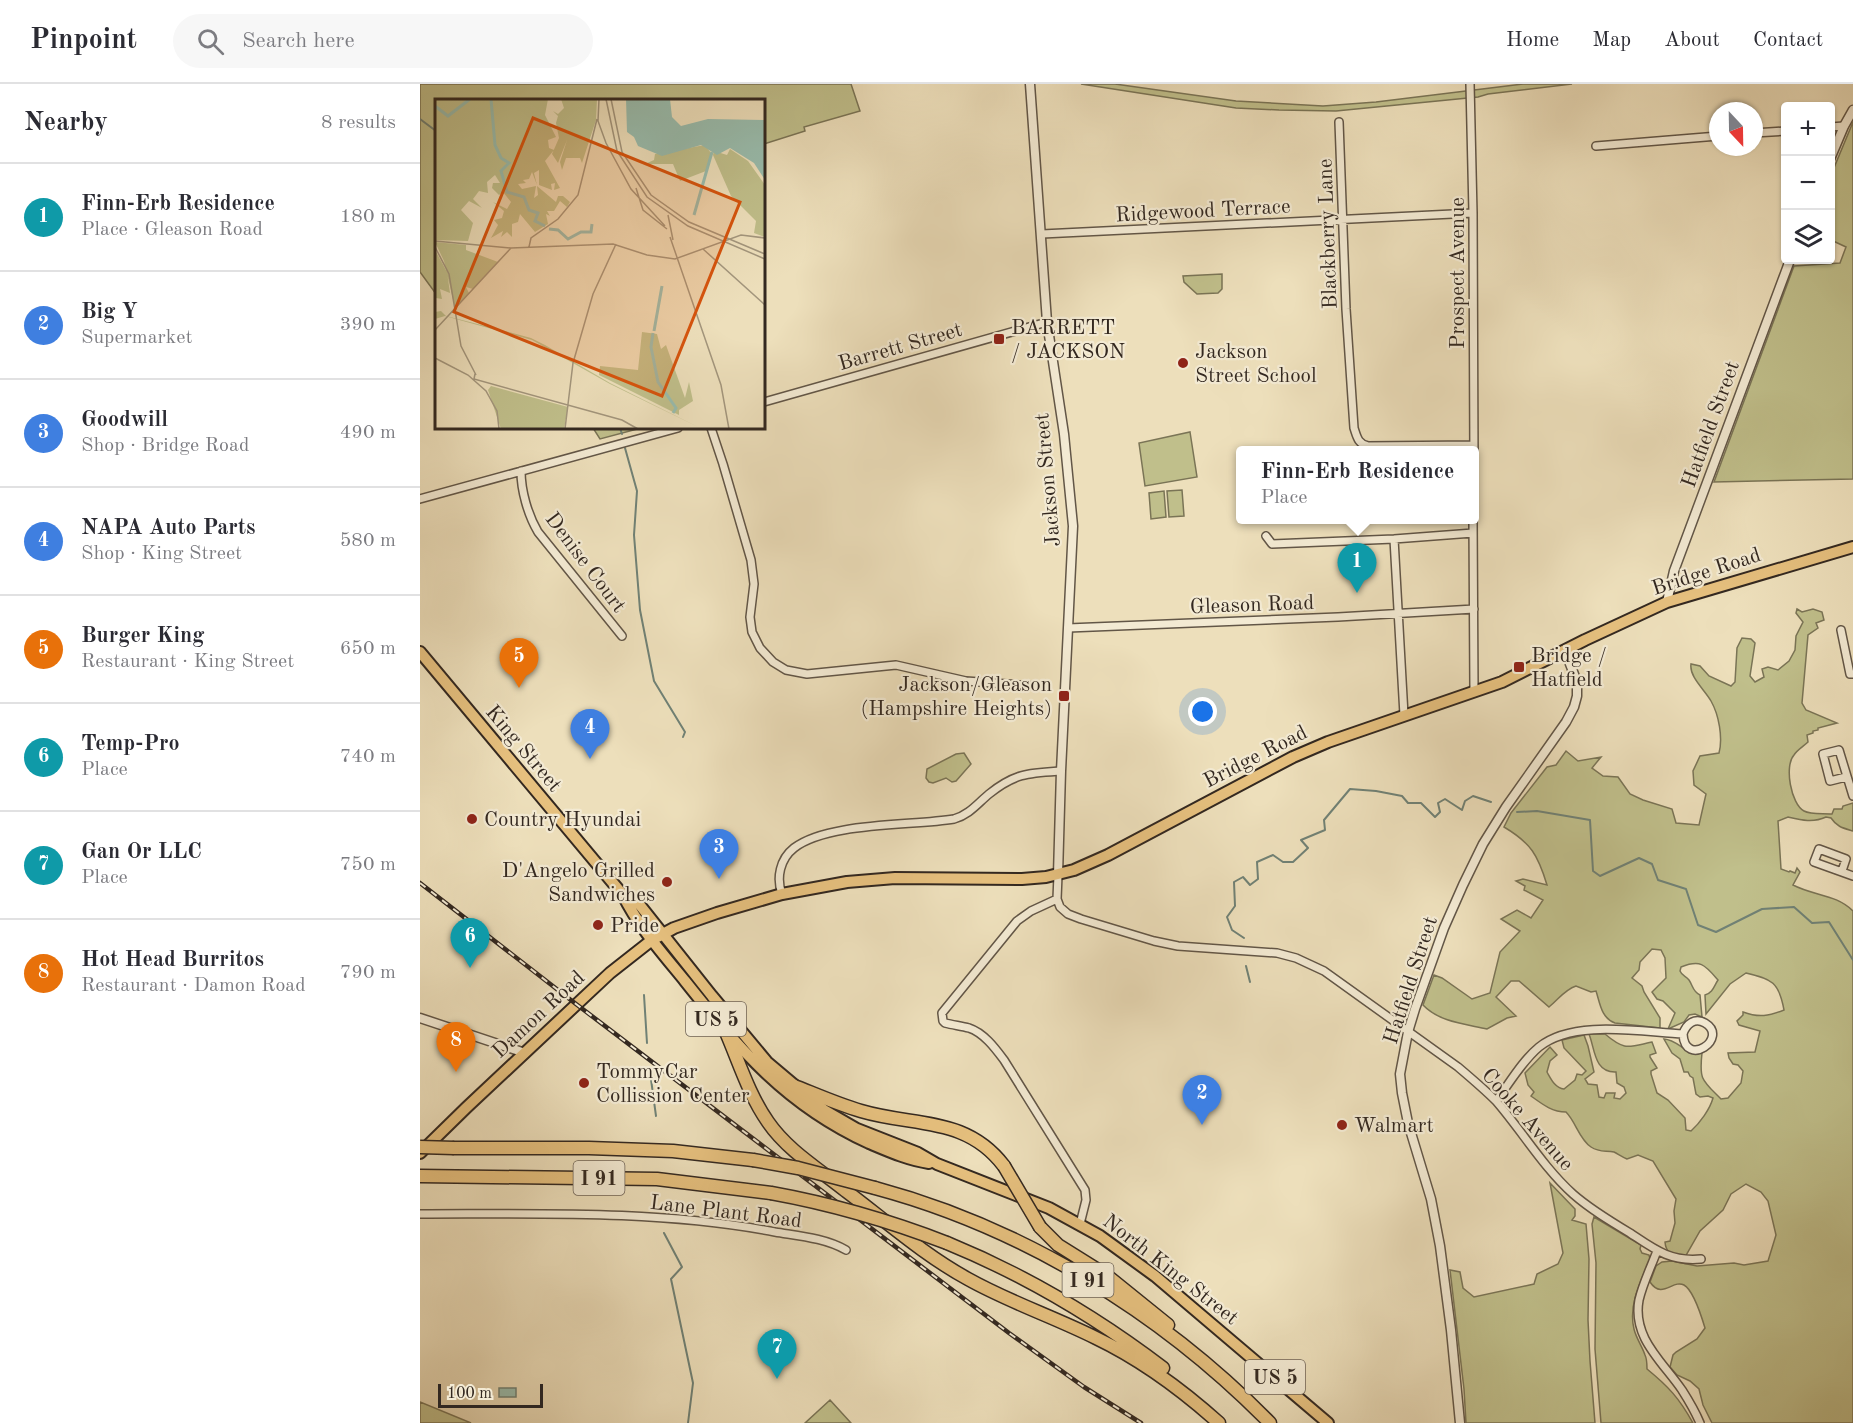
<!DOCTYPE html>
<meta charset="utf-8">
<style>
:root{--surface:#fff;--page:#f7f7f7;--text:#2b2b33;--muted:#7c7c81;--line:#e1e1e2;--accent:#1a73e8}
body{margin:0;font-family:"Old Standard TT",serif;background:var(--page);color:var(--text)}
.controls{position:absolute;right:18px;top:18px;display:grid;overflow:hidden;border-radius:6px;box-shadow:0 2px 4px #0004}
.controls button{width:54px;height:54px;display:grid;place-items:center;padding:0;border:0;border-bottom:2px solid var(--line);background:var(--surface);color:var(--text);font:30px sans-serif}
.compass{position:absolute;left:1289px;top:18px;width:54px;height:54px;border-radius:50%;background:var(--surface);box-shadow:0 2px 4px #0004;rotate:158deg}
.scale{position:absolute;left:18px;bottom:15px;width:105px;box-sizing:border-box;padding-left:6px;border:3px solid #332820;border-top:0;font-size:16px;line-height:21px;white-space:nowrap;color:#332820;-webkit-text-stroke:4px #f3ead3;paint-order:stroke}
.you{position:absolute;left:783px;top:628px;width:21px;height:21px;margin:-15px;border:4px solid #fff;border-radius:50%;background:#1a73e8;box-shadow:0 0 0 9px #1a73e833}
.badge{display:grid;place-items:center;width:39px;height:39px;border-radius:50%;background:var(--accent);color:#fff;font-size:20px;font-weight:700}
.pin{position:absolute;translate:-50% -50px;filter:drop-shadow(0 2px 3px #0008)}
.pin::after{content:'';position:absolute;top:32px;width:21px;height:18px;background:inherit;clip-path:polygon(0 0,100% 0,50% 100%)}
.popup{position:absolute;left:816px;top:362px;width:243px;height:78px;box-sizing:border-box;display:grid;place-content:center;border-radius:6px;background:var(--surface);filter:drop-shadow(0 2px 4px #0005);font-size:20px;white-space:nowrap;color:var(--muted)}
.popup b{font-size:22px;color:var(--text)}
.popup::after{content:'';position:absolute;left:50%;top:100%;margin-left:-12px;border:12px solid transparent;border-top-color:var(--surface)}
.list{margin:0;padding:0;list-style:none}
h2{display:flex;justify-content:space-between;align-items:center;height:78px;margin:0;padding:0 24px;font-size:26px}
h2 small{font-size:20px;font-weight:400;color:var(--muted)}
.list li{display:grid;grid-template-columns:39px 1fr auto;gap:18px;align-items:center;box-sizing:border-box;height:108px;padding:0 24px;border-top:2px solid var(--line)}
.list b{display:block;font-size:22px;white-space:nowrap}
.list p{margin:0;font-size:20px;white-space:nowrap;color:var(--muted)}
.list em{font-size:20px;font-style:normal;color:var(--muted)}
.icon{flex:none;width:33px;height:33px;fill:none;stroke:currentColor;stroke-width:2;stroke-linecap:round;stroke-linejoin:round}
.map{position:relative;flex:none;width:1433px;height:1339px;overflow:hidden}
header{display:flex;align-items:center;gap:36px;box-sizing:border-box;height:84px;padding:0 30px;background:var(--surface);border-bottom:2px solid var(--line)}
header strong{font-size:28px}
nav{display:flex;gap:33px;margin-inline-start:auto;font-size:21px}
.search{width:420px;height:54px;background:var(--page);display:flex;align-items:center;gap:15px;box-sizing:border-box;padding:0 21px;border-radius:33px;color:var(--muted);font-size:22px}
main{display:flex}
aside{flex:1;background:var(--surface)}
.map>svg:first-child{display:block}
</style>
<header>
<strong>Pinpoint</strong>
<div class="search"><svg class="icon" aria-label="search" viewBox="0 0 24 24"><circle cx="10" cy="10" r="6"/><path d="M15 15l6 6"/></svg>Search here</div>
<nav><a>Home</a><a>Map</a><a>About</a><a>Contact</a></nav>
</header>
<main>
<aside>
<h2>Nearby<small>8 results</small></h2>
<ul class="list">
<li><span class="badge" style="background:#0f9aa8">1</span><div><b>Finn-Erb Residence</b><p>Place · Gleason Road</p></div><em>180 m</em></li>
<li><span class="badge" style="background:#3f7fe0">2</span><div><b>Big Y</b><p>Supermarket</p></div><em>390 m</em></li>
<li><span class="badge" style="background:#3f7fe0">3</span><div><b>Goodwill</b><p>Shop · Bridge Road</p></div><em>490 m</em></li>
<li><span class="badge" style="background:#3f7fe0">4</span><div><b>NAPA Auto Parts</b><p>Shop · King Street</p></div><em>580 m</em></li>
<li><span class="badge" style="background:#e8710a">5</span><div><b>Burger King</b><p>Restaurant · King Street</p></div><em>650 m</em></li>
<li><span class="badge" style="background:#0f9aa8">6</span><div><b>Temp-Pro</b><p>Place</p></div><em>740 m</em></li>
<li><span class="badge" style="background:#0f9aa8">7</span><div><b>Gan Or LLC</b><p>Place</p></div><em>750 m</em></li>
<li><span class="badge" style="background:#e8710a">8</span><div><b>Hot Head Burritos</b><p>Restaurant · Damon Road</p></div><em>790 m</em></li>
</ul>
</aside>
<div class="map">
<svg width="1433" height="1339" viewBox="0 0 1433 1339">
<rect width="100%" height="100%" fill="#eddfbb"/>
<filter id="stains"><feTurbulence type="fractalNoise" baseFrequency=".00333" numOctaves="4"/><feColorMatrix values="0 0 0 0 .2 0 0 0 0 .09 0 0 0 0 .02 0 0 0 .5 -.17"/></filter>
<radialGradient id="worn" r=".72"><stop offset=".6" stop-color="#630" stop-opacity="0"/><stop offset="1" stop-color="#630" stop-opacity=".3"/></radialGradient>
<path fill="#c0bf8b" stroke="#7a7456" stroke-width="1.5" d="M0,0H431L440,27L384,43L385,47L344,60V16H16V210L0,188Z
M661,0H695L816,17L903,22L956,18L1103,0H1152L1068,10L1058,13L916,27L859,26L816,24Z
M1433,38V395L1294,398L1374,182L1420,179L1426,163L1411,156V91Z
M802,190V205L798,209L777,210L764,198L763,192Z
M173,344H221L180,355Z
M770,348L777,393L725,402L719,359Z
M762,406L764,432L749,433L747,407Z
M744,407L746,433L731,435L729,409Z
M1377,525L1382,528L1393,525L1402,528L1404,536L1396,539L1398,544L1388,551L1382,619L1386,626L1417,639L1398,644V646L1393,647V649L1387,651L1388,658C1384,662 1377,666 1374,671C1364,682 1371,720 1384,727C1391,731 1404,729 1412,730L1414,725H1422L1423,722L1433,719V747C1423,744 1417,743 1411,734L1406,733C1393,739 1381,736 1368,733L1358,737L1361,785L1369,788L1370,787L1375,789L1377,784L1380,788L1373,801C1394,812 1416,810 1433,827V1339H1292L1283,1321L1279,1305L1270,1297L1257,1291L1250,1283L1253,1271L1256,1268L1277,1255L1285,1244C1282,1234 1273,1206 1264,1201C1253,1195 1242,1216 1230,1198L1236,1182L1242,1178L1252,1177L1277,1182L1314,1179L1324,1181L1348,1177L1356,1151L1348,1117L1341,1108L1326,1100L1311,1110L1303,1126L1280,1147L1265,1173C1254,1170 1246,1171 1245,1158L1250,1157L1255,1139L1254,1127L1256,1115L1233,1077L1218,1071L1207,1075C1202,1073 1198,1070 1194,1068C1186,1066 1180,1069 1171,1063C1159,1055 1156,1038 1146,1028C1132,1028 1122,1020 1111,1012L1114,1008L1108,1001L1105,989L1130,963L1137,971L1130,977L1127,988C1131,995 1135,1004 1144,1005L1155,996L1157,990L1162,991L1166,987L1144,964L1142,956L1164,951L1168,962L1174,988L1165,995L1168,1000L1177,1001L1179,1013L1184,1014L1186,1009H1195L1194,1014L1200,1015L1206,1009L1204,1003L1197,999L1196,988C1174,989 1175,965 1169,950H1185C1205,967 1208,963 1232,958L1236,969L1230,971V973L1237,984L1231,987V990L1237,1009L1248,1016L1265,1034L1266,1046L1271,1047C1280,1039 1290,1025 1293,1014L1288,1012L1280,1013L1276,1010L1273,994L1270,992L1268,988H1264L1260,975L1252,969L1244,955C1259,956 1266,972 1282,969C1279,996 1282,996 1301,1015L1308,1014L1321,999L1323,987L1318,981L1313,980L1309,974L1308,969L1335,968L1340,947L1319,941L1317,937L1323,931V928C1339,934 1349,932 1364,926C1359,898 1352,895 1326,889L1310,900L1286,930L1285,911C1293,909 1294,902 1298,896C1285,881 1281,875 1261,883L1260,887C1262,892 1266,892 1269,896C1273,902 1273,908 1280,911L1282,933L1275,930L1269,931L1264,938L1248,945L1255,929L1243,917L1237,915L1232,908L1246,894L1245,874L1241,866L1232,865L1220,878L1219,886L1212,894L1222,902L1224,908L1240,934V944L1195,939C1181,934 1180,919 1176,907L1171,908L1156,902C1144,906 1138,916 1129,923L1099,897H1091L1076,913L1096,932L1087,934L1067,945C1045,940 1019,938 1003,921L1014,891L1022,894L1052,915L1070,909L1080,868L1100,847L1081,835L1097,826L1111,834L1123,816L1104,806L1105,802L1096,797L1103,795L1127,801C1118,771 1111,759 1084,743L1091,729L1127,683L1136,681L1146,667L1158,677L1181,673L1172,684L1183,692L1198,693L1210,710L1223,716L1252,725L1256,739L1279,741L1286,710L1274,701L1273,687L1280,672L1299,669C1303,654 1299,631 1291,617C1285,606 1269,593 1271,580L1280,582L1289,592L1311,602L1315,598L1317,564L1322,554L1331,555L1335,559L1330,592L1335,598L1344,593L1342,585L1348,583L1358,586L1369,577L1375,566L1376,552L1383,538L1376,529Z
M544,669L551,680L536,697L532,698L526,694L513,699L509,698L506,694L507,685L536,670Z
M1130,1099L1155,1125V1132L1152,1136L1166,1140L1169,1175L1168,1236L1170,1277L1175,1339H1046L1044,1305L1030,1186L1040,1188L1043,1204L1054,1213L1114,1200L1117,1190L1138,1180L1143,1169Z
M1174,1133L1221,1161L1220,1165L1222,1169L1229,1171L1230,1175C1221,1197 1208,1221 1214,1245C1216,1254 1222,1262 1225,1271C1227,1275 1227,1281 1227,1285C1249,1303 1259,1314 1273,1339H1181L1175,1265L1176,1179L1172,1140Z
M410,1316L431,1339H385Z
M0,1318L51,1339H0Z"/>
<path fill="#99bdae" stroke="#708175" stroke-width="1.5" d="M79,1304H96V1313H79Z"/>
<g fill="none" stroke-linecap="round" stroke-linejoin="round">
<path stroke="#708175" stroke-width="2" d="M0,35L16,47
M200,344L202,350
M205,364L217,407L214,451L220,526L234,597L265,648L263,653
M1097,728L1117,727L1170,736L1173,787L1180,792L1219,774L1232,780L1238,796L1266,805L1278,841L1296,848L1342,825L1374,823L1392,839L1409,838L1433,876
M824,854L812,846L807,833L815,822L814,798L823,793L830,801L838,795L837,778L853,771L863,778H873L888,764L881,756L905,746L904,736L930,705L956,707L982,712L988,719H1001L1015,733L1020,728L1018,719L1025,715L1042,726L1045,717L1053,712L1071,718
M826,882L830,898
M224,911L227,959
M230,988L236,1032
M244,1149L262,1183L251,1195L273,1299L268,1339"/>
<g stroke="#625647" stroke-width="10">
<path id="minor" d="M1050,0L1053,129L1054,378
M919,38L926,225L934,344C937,353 938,360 948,362L1054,361
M1410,43L1424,42
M1334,49L1366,47
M1176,62L1298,52
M622,150L1053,129
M344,318L627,238
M291,344L303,380L331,476L334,500L330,533L332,548L340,564L353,578L366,586L387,590L476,581L546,597L613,602
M101,387C101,407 108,431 118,448L202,552
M0,415L258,344
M1053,436L1054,608
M846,452L852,460L974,455L1053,449
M974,455L984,631
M648,544L918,533L1054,525
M1421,546L1430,590H1433
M1426,693L1410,697L1403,670L1419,666L1433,712
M1422,787L1426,775L1399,765L1394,778L1433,792
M638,791L637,815L640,823L648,830L661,835L734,857L758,862L857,869L876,874L904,887L1038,983C1051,994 1064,1005 1076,1017C1102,1047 1123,1083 1153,1110C1170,1125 1190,1137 1210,1149C1234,1165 1250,1178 1281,1175
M362,810C356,794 360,775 374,764C408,738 492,742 534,735C549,731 558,719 569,710C595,689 609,689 641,687
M637,815L611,827L597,837L522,929L523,937L525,939C533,941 541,942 549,944C564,949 575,964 584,976L665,1106L666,1116L660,1140
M1076,1017C1089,1000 1102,977 1119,963C1153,935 1221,948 1263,950C1265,985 1310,954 1285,939C1275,933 1266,940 1263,950
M0,1130C118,1130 239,1126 355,1148C379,1152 405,1154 426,1166
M1237,1167C1231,1183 1223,1199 1219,1216C1212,1254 1243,1278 1262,1306C1269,1317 1275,1327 1280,1339"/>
</g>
<g stroke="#625647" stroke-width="11">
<path id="tertiary" d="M610,0L627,238L644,350L653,442L641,687L638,791
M1410,75L1424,42L1433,26
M1247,518L1254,487L1370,176
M0,934L105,969
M1040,1339L1031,1246L1020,1162L1011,1115L988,1039L982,1009L980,990L988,948L995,925L1024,844L1043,801L1063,760L1086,723L1146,638L1154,623L1157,612V598L1145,567"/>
</g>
<g stroke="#332820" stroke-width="14">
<path id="primary" d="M0,568L203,811C218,842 243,870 265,897C320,966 366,1021 449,1059C468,1067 488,1076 509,1079
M203,811L219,820L292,912L347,978L404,1026L437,1045L498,1069L517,1080L629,1124L680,1152L735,1192L908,1339
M0,1069L47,1023L190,889L232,856L254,844L297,829L362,810L427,798L475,794L602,795L626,793L654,786L688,771L873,673L908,658L1082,598L1165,556L1247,518L1433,463"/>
</g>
<g stroke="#332820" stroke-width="15">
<path id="motorway" d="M306,948C319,978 329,1011 348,1038C367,1066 400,1086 426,1107C466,1137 504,1171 548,1195C589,1218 634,1233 676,1254C722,1276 761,1305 799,1339
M372,1001C395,1010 417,1020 441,1027C495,1043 546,1032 584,1082
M34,1064H169L253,1067L333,1076
M0,1092L237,1095L351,1109
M455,1104C604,1144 742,1229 850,1339
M620,1143L638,1161L686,1191L748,1241
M527,1159C605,1191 676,1233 743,1284"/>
</g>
<use href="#minor" stroke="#f3ead3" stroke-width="7"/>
<use href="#tertiary" stroke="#f3ead3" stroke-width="8"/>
<use href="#primary" stroke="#e6c07e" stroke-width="10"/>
<use href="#motorway" stroke="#e6c07e" stroke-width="12"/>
<g stroke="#332820" stroke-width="4.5">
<path id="rail" d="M0,799L156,920L589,1249L664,1303L721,1339"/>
</g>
<use href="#rail" stroke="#f3ead3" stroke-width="2" stroke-dasharray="7" stroke-linecap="butt"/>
<g stroke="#332820" stroke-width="15" stroke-linecap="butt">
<path id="motorway-bridge" d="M0,1063L34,1064
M333,1076L378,1084L455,1104
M584,1082L620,1143
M351,1109C412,1120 470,1137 527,1159"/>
</g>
<use href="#motorway-bridge" stroke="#e6c07e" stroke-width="12"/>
</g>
<g fill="#8f2418" stroke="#f3ead3" stroke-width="2">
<rect x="573" y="249" width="12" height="12" rx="3"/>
<circle cx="763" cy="279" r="6"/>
<rect x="1093" y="577" width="12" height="12" rx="3"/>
<rect x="638" y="606" width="12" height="12" rx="3"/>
<circle cx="52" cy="735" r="6"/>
<circle cx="247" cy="798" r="6"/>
<circle cx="178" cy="841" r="6"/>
<circle cx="164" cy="999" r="6"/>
<circle cx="922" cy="1041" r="6"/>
</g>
<g text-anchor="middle" stroke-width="4.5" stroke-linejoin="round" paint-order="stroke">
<g fill="#f3ead3" stroke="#6d6256" stroke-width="1.5">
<rect x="266" y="918" width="60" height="34" rx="4.5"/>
<rect x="153.5" y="1077" width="51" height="34" rx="4.5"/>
<rect x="642.5" y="1179" width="51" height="34" rx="4.5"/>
<rect x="825" y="1276" width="60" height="34" rx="4.5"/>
</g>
<g font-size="20" font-weight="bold" fill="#332820">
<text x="296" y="942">US 5</text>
<text x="179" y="1101">I 91</text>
<text x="668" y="1203">I 91</text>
<text x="855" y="1300">US 5</text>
</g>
<g font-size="21" fill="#332820" stroke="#f3ead3">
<text transform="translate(783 126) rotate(-3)" y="7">Ridgewood Terrace</text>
<text transform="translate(907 150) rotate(-92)" y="7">Blackberry Lane</text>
<text transform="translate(1037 189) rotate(-90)" y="7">Prospect Avenue</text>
<text transform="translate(480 262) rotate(-16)" y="7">Barrett Street</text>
<text transform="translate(1290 340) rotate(-70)" y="7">Hatfield Street</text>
<text transform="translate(627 396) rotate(-95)" y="7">Jackson Street</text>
<text transform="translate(166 478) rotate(53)" y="7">Denise Court</text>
<text transform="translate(1286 487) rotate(-18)" y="7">Bridge Road</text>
<text transform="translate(832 520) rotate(-2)" y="7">Gleason Road</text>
<text transform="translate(104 664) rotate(50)" y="7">King Street</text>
<text transform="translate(835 672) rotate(-27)" y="7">Bridge Road</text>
<text transform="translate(990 896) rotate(-72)" y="7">Hatfield Street</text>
<text transform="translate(118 930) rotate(-43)" y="7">Damon Road</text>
<text transform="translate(1108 1035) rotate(49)" y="7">Cooke Avenue</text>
<text transform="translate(306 1127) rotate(7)" y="7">Lane Plant Road</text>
<text transform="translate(751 1185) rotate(38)" y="7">North King Street</text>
</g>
<g font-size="21" fill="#332820" stroke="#f3ead3" text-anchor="start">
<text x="591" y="250">BARRETT<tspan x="591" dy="24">/ JACKSON</tspan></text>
<text x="775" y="274">Jackson<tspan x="775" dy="24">Street School</tspan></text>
<text x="1111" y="578">Bridge /<tspan x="1111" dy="24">Hatfield</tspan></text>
<text x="632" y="607" text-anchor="end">Jackson/Gleason<tspan x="632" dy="24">(Hampshire Heights)</tspan></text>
<text x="64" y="742">Country Hyundai</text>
<text x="235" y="793" text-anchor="end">D'Angelo Grilled<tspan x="235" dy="24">Sandwiches</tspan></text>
<text x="190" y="848">Pride</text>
<text x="176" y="994">TommyCar<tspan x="176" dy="24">Collission Center</tspan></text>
<text x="934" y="1048">Walmart</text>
</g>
</g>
<g transform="translate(15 15)">
<rect width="330" height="330" fill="#eddfbb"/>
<path d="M0,0H113L110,16L121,38L113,41L114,49L119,51L110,62L125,89L119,91L120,84L116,85L117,91L104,86V71L99,74L102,86L97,73L94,80L88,81L91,84L83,85L87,90L101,87L99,99L103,96L102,87L121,103L123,97H128L135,103L132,108L125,102L119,112H112L115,117L111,115L113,125L100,133L85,115L83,123L77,125V138L72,133L66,138L68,132L56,139L63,126L59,121L67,119L69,112L58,103L72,110L76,103L68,93L64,96L57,89L58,84H65L60,76L52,83L53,94L44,92L38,100L47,109L34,102L26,111L38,124L33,142L0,141ZM126,0H162L161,21L147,64L145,59H131L127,71L125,63L132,41L123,64L117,55L124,39L121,24L123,17L118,12L123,15L129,9ZM270,46L276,54L271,72L245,82L238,65H210L219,61L220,55ZM295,50L313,62L330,86V138L319,134L321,122L296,97L278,56L279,52L292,56ZM0,143L31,146V151L63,163L38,190L31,188L34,194L20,209L9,162ZM0,151L12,173L15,194L5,190L7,200L1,199ZM6,212L11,217L74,233L96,239L110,246L175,284L263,328L175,285L97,241L10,217L0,220V213ZM207,233L222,235L226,250L231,246L250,299L254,283L258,302L244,311V316L164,276L165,267L203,271ZM56,287L133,308L129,330H66L53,291Z" fill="#c0bf8b"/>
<path d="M191,0H235L237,18L246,27L273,20L330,21V81L319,64L295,49L282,56L266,46L227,57L203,47L199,38L192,33Z" fill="#99bdae"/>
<path fill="none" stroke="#99bdae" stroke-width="3" d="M56,0L60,46L66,59L74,64L66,72L72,93L89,98L94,111L103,114L100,122L110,127M0,7L13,17L35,0M259,116L277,53M114,130L123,131L133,140L146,133H156L157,125M219,232L227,187M218,234L216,248L223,283L241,309L238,314"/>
<path fill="none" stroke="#a3967d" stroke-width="1.5" d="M164,0L163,22L171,44L196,90L230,127M171,0L182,52L212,98L253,127L330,160M176,0L187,53L216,96L254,123L330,155M201,89L208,111L232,130M233,116L238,141M235,138L286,286L294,330M0,142L76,149L178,145L212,156L240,160L306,136L330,139M0,148L14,175L26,247L41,276M94,148L96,139L123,120L143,96L162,20M268,150L330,206M0,231L76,149M0,259L33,276L51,292L62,312L64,330M40,275L39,280L187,321L203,330M130,330L138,264L158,195L181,145"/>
<path fill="#d6540e" fill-opacity="0.15" stroke="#d6540e" stroke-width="3" d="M98,19L305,103L227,297L19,213Z"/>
<rect width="330" height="330" fill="none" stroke="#332820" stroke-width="3"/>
</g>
<rect width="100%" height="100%" filter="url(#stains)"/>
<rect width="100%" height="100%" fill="url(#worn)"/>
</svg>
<div class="controls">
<button>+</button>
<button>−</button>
<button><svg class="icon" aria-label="layers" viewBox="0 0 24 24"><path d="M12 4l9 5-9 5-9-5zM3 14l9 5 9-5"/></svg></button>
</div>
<svg class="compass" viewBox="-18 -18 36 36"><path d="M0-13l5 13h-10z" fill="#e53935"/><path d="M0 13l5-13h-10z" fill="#7c7c81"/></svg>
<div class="scale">100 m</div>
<div class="you"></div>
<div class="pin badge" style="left:937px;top:509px;background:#0f9aa8">1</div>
<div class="popup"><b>Finn-Erb Residence</b>Place</div>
<div class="pin badge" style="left:782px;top:1041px;background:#3f7fe0">2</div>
<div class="pin badge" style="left:299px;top:795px;background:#3f7fe0">3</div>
<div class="pin badge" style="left:170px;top:675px;background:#3f7fe0">4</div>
<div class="pin badge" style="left:99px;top:604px;background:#e8710a">5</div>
<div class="pin badge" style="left:50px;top:884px;background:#0f9aa8">6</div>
<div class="pin badge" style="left:357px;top:1295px;background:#0f9aa8">7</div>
<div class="pin badge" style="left:36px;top:988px;background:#e8710a">8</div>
</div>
</main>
